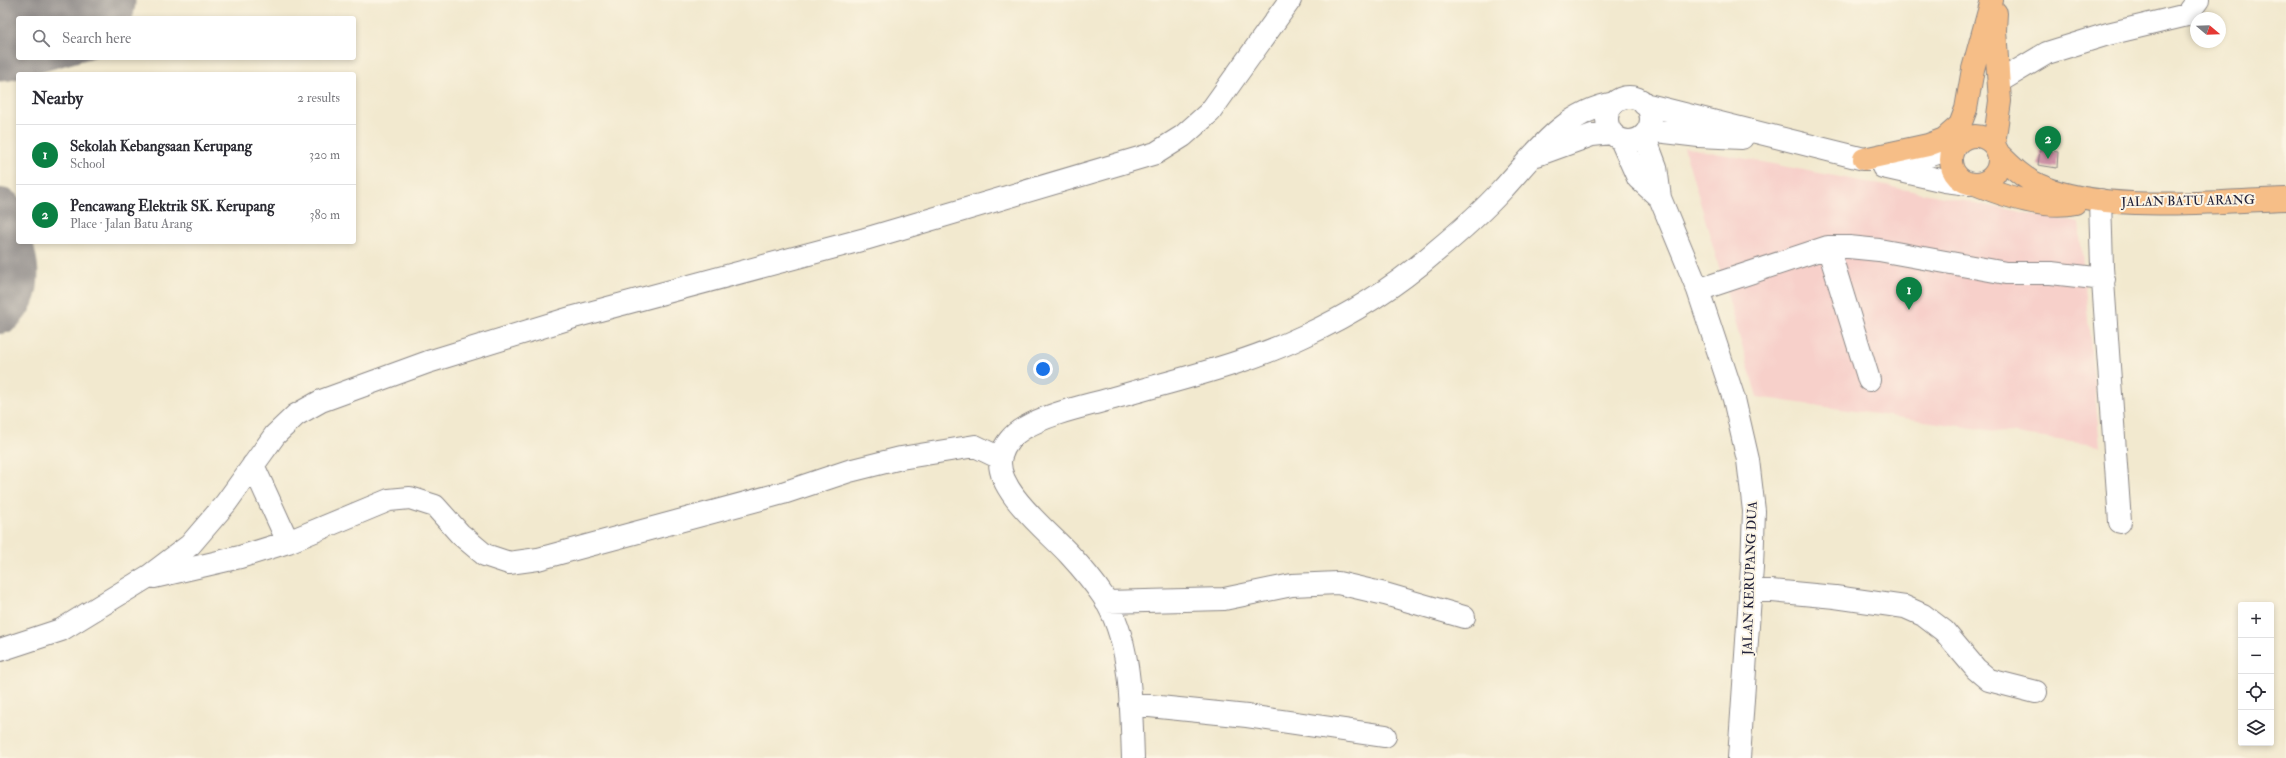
<!DOCTYPE html>
<meta charset="utf-8">
<style>
:root{--surface:#fff;--page:#f7f7f7;--text:#2b2b33;--muted:#7c7c81;--line:#e1e1e2;--accent:#0b8043}
body{margin:0;font-family:"IM FELL Double Pica",serif;background:var(--page);color:var(--text)}
.controls{position:absolute;right:12px;bottom:12px;display:grid;overflow:hidden;border-radius:4px;box-shadow:0 2px 6px #0003}
.controls button{width:36px;height:36px;display:grid;place-items:center;padding:0;border:0;border-bottom:1px solid var(--line);background:var(--surface);color:var(--text);font:20px sans-serif}
.compass{position:absolute;left:2190px;top:12px;width:36px;height:36px;border-radius:50%;background:var(--surface);box-shadow:0 2px 6px #0003;rotate:109deg}
.you{position:absolute;left:1043px;top:369px;width:14px;height:14px;margin:-10px;border:3px solid #fff;border-radius:50%;background:#1a73e8;box-shadow:0 0 0 6px #1a73e833}
.badge{display:grid;place-items:center;width:26px;height:26px;border-radius:50%;background:var(--accent);color:#fff;font-size:13px;font-weight:700}
.pin{position:absolute;translate:-50% -33px;filter:drop-shadow(0 1px 2px #0008)}
.pin::after{content:'';position:absolute;top:21px;width:14px;height:12px;background:inherit;clip-path:polygon(0 0,100% 0,50% 100%)}
.list{margin:0;padding:0;list-style:none}
h2{display:flex;justify-content:space-between;align-items:center;height:52px;margin:0;padding:0 16px;font-size:17px}
h2 small{font-size:13px;font-weight:400;color:var(--muted)}
.list li{display:grid;grid-template-columns:26px 1fr auto;gap:12px;align-items:center;box-sizing:border-box;height:60px;padding:0 16px;border-top:1px solid var(--line)}
.list b{display:block;font-size:15px;white-space:nowrap}
.list p{margin:0;font-size:13px;white-space:nowrap;color:var(--muted)}
.list em{font-size:13px;font-style:normal;color:var(--muted)}
.icon{flex:none;width:22px;height:22px;fill:none;stroke:currentColor;stroke-width:2;stroke-linecap:round;stroke-linejoin:round}
.map{position:relative;flex:none;width:2286px;height:758px;overflow:hidden}
.search{position:absolute;background:var(--surface);box-shadow:0 2px 6px #0003;left:16px;top:16px;width:340px;height:44px;display:flex;align-items:center;gap:10px;box-sizing:border-box;padding:0 14px;border-radius:4px;color:var(--muted);font-size:15px}
.panel{position:absolute;background:var(--surface);box-shadow:0 2px 6px #0003;left:16px;top:72px;width:340px;height:172px;border-radius:4px}
.map>svg:first-child{display:block}
</style>
<div class="map">
<svg width="2286" height="758" viewBox="0 0 2286 758">
<rect width="100%" height="100%" fill="#fcf5e5"/>
<filter id="ink" filterUnits="userSpaceOnUse"><feTurbulence type="fractalNoise" baseFrequency=".025" numOctaves="2"/><feDisplacementMap in="SourceGraphic" scale="8" xChannelSelector="R" yChannelSelector="G"/><feConvolveMatrix kernelMatrix="1 2 1 2 8 2 1 2 1" color-interpolation-filters="sRGB"/></filter>
<filter id="wash" filterUnits="userSpaceOnUse"><feTurbulence type="fractalNoise" baseFrequency=".012" numOctaves="4" result="noise"/><feDisplacementMap in="SourceGraphic" scale="16" xChannelSelector="R" yChannelSelector="G"/><feGaussianBlur stdDeviation="0.9" result="paint"/><feColorMatrix in="noise" values="0 0 0 0 0 0 0 0 0 0 0 0 0 0 0 0 0 1.4 0 .05"/><feComposite in="paint" operator="in"/></filter>
<g filter="url(#wash)">
<rect width="100%" height="100%" fill="#f2e9cf"/>
<path fill="#f7d0ca" d="M1684,147L2079,223L2100,446L1757,397Z"/>
<g fill="none" stroke-linecap="round" stroke-linejoin="round">
<path stroke="#8a8685" stroke-width="48" d="M0,212C8,243 28,285 0,310"/>
<path stroke="#8a8685" stroke-width="121" d="M0,21L75,0"/>
</g>
<g id="blocks">
<path fill="#ce93a7" d="M2040,150L2058,152L2057,168L2038,165Z"/>
</g>
</g>
<g filter="url(#ink)">
<use href="#blocks" fill-opacity="0" stroke="#8a8685" stroke-width="1"/>
<g fill="none" stroke-linecap="round" stroke-linejoin="round">
<g stroke="#8a8685" stroke-width="24">
<path id="minor" d="M2000,81L2047,53L2108,34L2187,15L2198,0
M1607 119a22 22 0 1 1 44 0a22 22 0 1 1-44 0Z
M1644,104L1864,159H1920L1955,147
M1648,130L1699,136L1742,138
M1644,135L1656,167L1660,198L1698,290L1734,399L1748,460L1754,511L1752,567L1739,758
M1621,140L1638,178L1660,198
M1537,155L1592,135L1612,133
M1883,167L1945,181L1969,184
M2100,200L2102,267L2120,522
M1698,290L1828,247
M1869,380L1828,247H1849L1879,250L2006,273H2051L2104,279
M253,465L288,542
M154,577L240,557L288,542L389,500L410,498L435,506L460,534L485,555L509,563L538,559L783,493L849,471L901,458L975,446L1000,458
M1750,589L1835,597L1905,607L1923,615L1944,631L1976,669L1989,680L2036,692
M1106,602L1224,599L1292,585L1338,583L1385,594L1464,617
M0,650L61,630L149,576L190,545L226,503L275,435L296,415L321,401L428,362L574,317L865,239L1156,153L1183,136L1210,112L1290,0
M1130,704L1247,716L1385,736
M1133,758C1131,706 1132,641 1103,596C1093,581 1081,567 1069,554C1049,532 992,488 1001,456C1004,445 1013,434 1024,428C1050,413 1082,407 1110,399C1175,380 1243,365 1304,336C1352,314 1395,287 1435,252C1458,233 1482,212 1502,190C1535,154 1563,112 1614,103"/>
</g>
<g stroke="#8a8685" stroke-width="24">
<path id="major" d="M1951 160a24 24 0 1 1 48 0a24 24 0 1 1-48 0Z
M1994,144L2000,101L1995,30L1996,13
M1999,154C2011,166 2023,178 2039,185C2104,214 2215,201 2286,199
M1864,159L1928,145L1944,139L1960,125L1966,109L1973,69L1992,0
M1975,184C2002,195 2046,210 2075,203"/>
</g>
<use href="#minor" stroke="#fff" stroke-width="22"/>
<use href="#major" stroke="#f6be87" stroke-width="22"/>
</g>
</g>
<g text-anchor="middle" stroke-width="4" stroke-linejoin="round" paint-order="stroke">
<g font-size="13" fill="#22223b" stroke="#fcf5e5">
<text transform="translate(2188 200) rotate(-1)" y="5">JALAN BATU ARANG</text>
<text transform="translate(1749 578) rotate(-88)" y="5">JALAN KERUPANG DUA</text>
</g>
</g>
</svg>
<div class="controls">
<button>+</button>
<button>−</button>
<button><svg class="icon" aria-label="locate" viewBox="0 0 24 24"><circle cx="12" cy="12" r="6"/><path d="M12 2v4M12 18v4M2 12h4M18 12h4"/></svg></button>
<button><svg class="icon" aria-label="layers" viewBox="0 0 24 24"><path d="M12 4l9 5-9 5-9-5zM3 14l9 5 9-5"/></svg></button>
</div>
<svg class="compass" viewBox="-18 -18 36 36"><path d="M0-13l5 13h-10z" fill="#e53935"/><path d="M0 13l5-13h-10z" fill="#7c7c81"/></svg>
<div class="you"></div>
<div class="pin badge" style="left:1909px;top:310px">1</div>
<div class="pin badge" style="left:2048px;top:159px">2</div>
<div class="search"><svg class="icon" aria-label="search" viewBox="0 0 24 24"><circle cx="10" cy="10" r="6"/><path d="M15 15l6 6"/></svg>Search here</div>
<section class="panel">
<h2>Nearby<small>2 results</small></h2>
<ul class="list">
<li><span class="badge">1</span><div><b>Sekolah Kebangsaan Kerupang</b><p>School</p></div><em>320 m</em></li>
<li><span class="badge">2</span><div><b>Pencawang Elektrik SK. Kerupang</b><p>Place · Jalan Batu Arang</p></div><em>380 m</em></li>
</ul>
</section>
</div>
